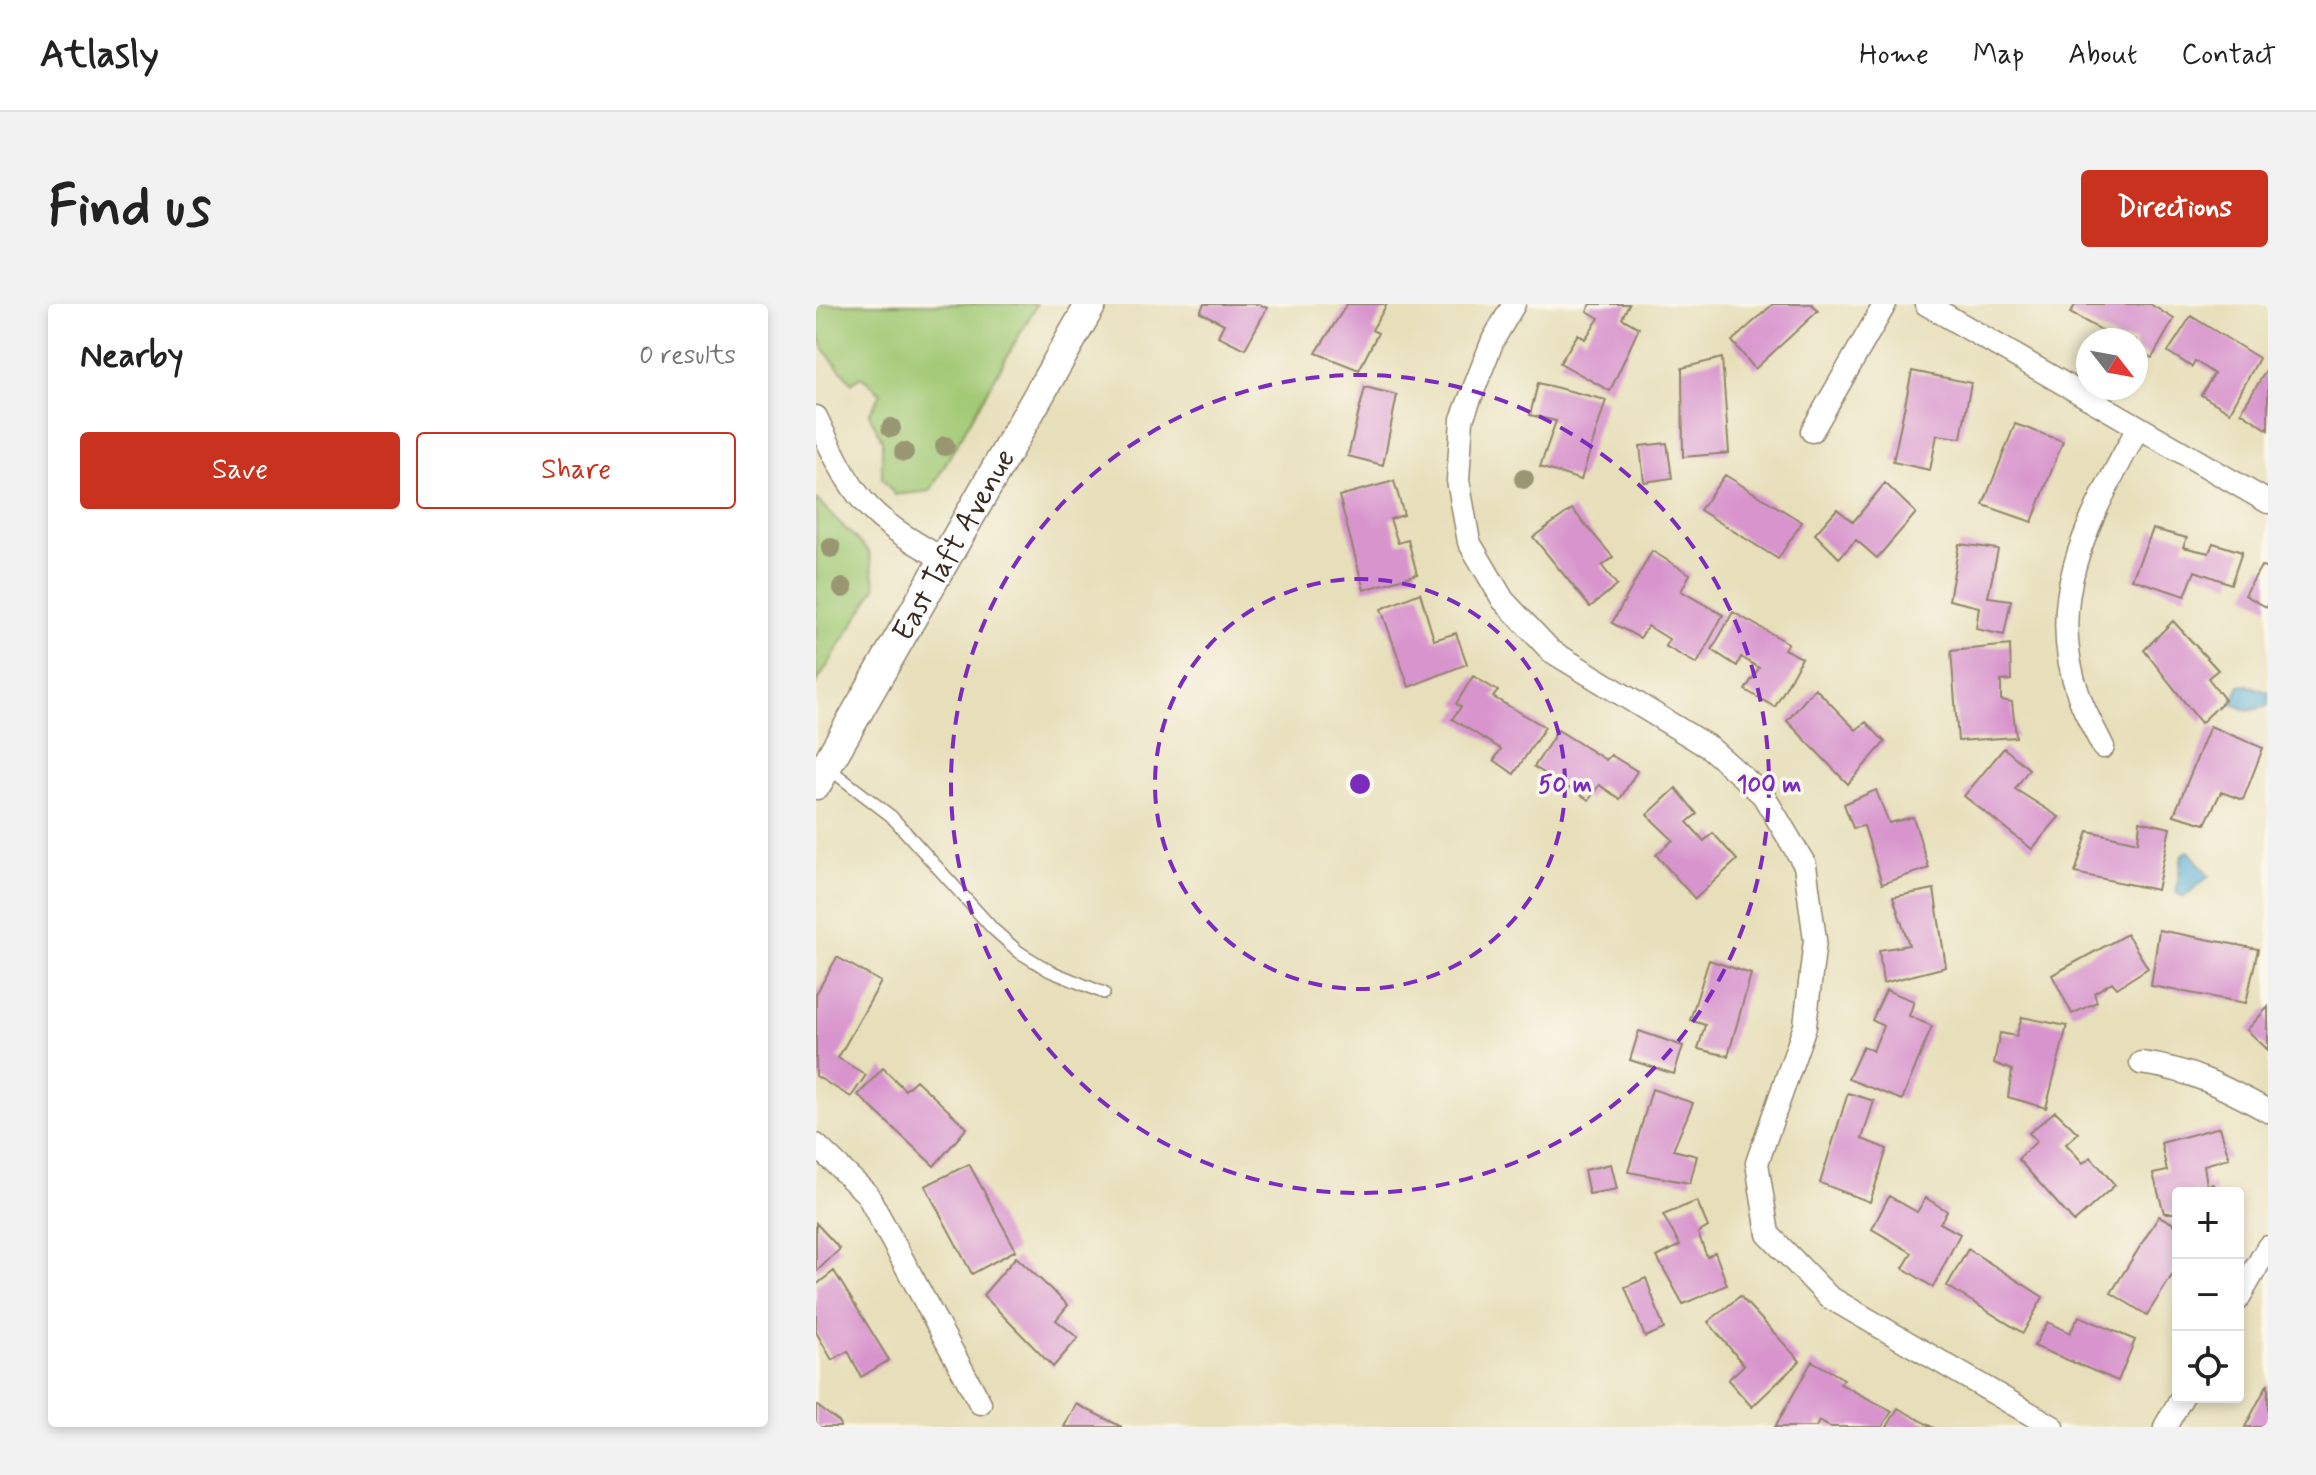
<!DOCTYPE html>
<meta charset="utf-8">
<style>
:root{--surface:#fff;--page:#f2f2f2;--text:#222;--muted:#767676;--line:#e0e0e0;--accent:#c8321e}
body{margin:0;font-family:Mynerve,sans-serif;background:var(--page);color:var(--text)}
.controls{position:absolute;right:24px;bottom:24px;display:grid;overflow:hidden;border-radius:8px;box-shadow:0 4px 12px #0003}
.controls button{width:72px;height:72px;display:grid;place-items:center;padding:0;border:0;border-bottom:2px solid var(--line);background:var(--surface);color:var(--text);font:40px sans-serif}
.compass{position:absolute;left:1260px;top:24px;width:72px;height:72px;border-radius:50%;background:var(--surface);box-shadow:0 4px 12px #0003;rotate:121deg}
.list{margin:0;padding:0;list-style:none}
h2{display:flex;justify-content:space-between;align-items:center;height:104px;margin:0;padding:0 32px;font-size:34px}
h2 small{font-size:26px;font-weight:400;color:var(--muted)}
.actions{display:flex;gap:16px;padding:24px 32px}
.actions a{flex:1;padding:18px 0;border:2px solid var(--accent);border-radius:8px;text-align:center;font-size:28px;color:var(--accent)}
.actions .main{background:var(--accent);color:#fff}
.icon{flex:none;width:44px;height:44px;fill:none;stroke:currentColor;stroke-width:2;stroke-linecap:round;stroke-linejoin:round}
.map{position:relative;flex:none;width:1452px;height:1123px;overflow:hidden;border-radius:8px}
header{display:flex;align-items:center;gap:48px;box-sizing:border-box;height:112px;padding:0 40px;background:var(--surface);border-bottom:2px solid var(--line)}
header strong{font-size:38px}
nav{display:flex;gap:44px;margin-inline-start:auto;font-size:28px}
.intro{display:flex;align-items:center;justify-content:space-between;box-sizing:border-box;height:192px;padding:0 48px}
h1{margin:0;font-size:56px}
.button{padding:20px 36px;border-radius:8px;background:var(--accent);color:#fff;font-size:28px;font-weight:700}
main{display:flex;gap:48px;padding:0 48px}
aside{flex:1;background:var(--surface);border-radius:8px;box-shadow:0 4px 12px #0003}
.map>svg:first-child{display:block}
</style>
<header>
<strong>Atlasly</strong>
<nav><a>Home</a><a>Map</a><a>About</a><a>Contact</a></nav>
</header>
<div class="intro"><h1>Find us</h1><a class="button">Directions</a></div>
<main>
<aside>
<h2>Nearby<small>0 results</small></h2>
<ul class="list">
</ul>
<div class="actions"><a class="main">Save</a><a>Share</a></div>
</aside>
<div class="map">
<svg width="1452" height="1123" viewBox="0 0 1452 1123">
<rect width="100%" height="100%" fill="#fbf7ec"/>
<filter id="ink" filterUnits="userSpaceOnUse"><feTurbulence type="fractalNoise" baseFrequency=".0125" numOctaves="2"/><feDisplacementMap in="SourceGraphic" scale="16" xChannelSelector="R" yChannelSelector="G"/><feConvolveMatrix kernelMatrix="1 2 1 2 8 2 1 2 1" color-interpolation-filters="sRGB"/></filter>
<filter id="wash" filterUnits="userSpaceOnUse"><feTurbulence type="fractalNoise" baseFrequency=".006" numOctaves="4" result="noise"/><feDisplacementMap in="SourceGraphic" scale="32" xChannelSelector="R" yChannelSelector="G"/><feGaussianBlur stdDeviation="1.8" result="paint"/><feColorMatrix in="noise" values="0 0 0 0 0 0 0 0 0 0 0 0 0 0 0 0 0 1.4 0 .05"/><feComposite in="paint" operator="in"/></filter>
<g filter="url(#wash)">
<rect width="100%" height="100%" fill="#e7dfba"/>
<path fill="#a2c974" stroke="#6e7a49" stroke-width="2" d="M0,0H221L114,187L79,191L66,175V136L53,110L65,89L44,72L36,79C9,47 0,44 0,0Z
M0,195L53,248L60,283L0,380Z"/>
<path fill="#54acd1" stroke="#486b78" stroke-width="2" d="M1431,381L1452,388V402L1432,407L1416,399L1424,382Z
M1373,547L1393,572L1368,593L1360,589L1366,550Z"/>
<g id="blocks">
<path fill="#d895cd" d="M388,0H443L451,4L429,45L402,32L408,20L384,8Z
M531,0H571L556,26L562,29L543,66L500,49Z
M775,0H813L806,14L823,24L794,87L744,59L762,30L769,35L783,14L771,7Z
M957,0H996L1002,7L939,65L916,37Z
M1260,0H1334L1358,15L1336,54L1320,45V36H1303L1254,9Z
M1375,12L1443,54L1414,108L1385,91L1398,70L1379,57L1376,63L1352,48Z
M906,54L913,149L867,153L866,64Z
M1452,63V126L1425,108Z
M1096,67L1155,79L1145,134L1121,131L1114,166L1077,158Z
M722,79L790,96L765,176L724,163L740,117L714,111Z
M549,83L581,91L567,161L532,152Z
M1199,120L1247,137L1216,218L1167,201Z
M851,139L856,174L828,178L824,142Z
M909,171L986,218L962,255L884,206Z
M578,177L588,211L574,215L582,239L592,236L601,270L548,286L523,192Z
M1069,179L1100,209L1061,254L1040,236L1023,254L999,230L1021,205L1037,218Z
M756,205L797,253L786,262L801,281L774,303L717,233Z
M1337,225L1371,234L1367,243L1393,249L1397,239L1426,248L1415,280L1379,267L1369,292L1316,275Z
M1143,240L1182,245L1172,293L1195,296L1188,331L1160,325L1163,303L1133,296Z
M836,247L874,270L865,287L907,311L881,360L849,342L853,335L832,322L824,334L796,319Z
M1445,262L1452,266V304L1429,291Z
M604,289L618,336L640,329L651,360L593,383L565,305Z
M917,308L972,339L968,345L986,354L959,403L929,386L943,364L925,353L921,362L896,346Z
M1357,317L1402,366L1392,374L1409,396L1385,419L1328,346Z
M1194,341L1195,376L1185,377V396L1196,398L1200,433L1142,437L1135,347Z
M657,372L682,387L677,393L729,423L698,470L678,456L685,445L636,415L645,403L640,400Z
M999,384L1040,426L1050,418L1069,438L1032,480L971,417Z
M1394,422L1447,444L1427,496L1405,488L1389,520L1358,511Z
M742,426L790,456L795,451L821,467L804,495L783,481L773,496L718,463Z
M1188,444L1213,465L1199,485L1243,513L1216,545L1148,492Z
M860,484L881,510L871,518L888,537L897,529L921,556L879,595L840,551L857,536L831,511Z
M1060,486L1073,519L1097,513L1113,564L1066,580L1048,522L1037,524L1028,500Z
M1324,517L1354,524L1341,586L1259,569L1272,527L1322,538Z
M1118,585L1130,663L1067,679L1063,646L1093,641L1077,593Z
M1343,626L1442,645L1430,699L1335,682Z
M1311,630L1332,664L1301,684L1296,678L1278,689L1281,698L1256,710L1236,671Z
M21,653L65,678L22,754L50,771L35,793L0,772V690Z
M893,656L935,670L912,752L882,745L889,721L874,716Z
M1070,686L1098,697L1093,712L1116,722L1086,796L1032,775L1047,742L1057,747L1067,722L1056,716Z
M1452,703V746L1431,726Z
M1206,713L1251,722L1230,804L1192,793L1196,766L1178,759L1184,729L1200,732Z
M823,727L867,742L858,770L814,756Z
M67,764L89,786L100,776L151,824L118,862L42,791Z
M836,785L877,799L857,846L881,852L874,879L812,868Z
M1032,789L1058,797L1046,835L1071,845L1054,898L1004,879Z
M1239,807L1262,829L1250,840L1267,859L1275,853L1299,881L1258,918L1202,855L1221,837L1213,829Z
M1404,823L1413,854L1388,861L1391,881L1398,880L1400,889H1362V909H1348L1337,870L1351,867L1345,839Z
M153,860L200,946L156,970L109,882Z
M795,860L801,885L773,890L768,866Z
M1073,892L1101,908L1110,894L1131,907L1124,919L1144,930L1117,983L1087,964L1096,949L1056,925Z
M881,897L892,923L882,929L891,953L899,948L911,981L867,1000L841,953L864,941L847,911Z
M1343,912L1362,922V962L1331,1011L1295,989Z
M0,919L24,945L0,968Z
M1152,945L1227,993L1207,1029L1131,982Z
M200,953L252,1001L240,1016L262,1034L237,1063L167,991Z
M18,967L73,1056L45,1073L32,1047L16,1056L0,1028V981Z
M830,974L848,1025L829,1033L809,983Z
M924,992L984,1057L936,1103L912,1076L928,1061L892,1018Z
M1263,1012L1319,1036L1302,1077L1218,1042L1232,1018L1254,1029Z
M996,1057L1028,1075L1024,1080L1076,1107L1066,1123H1014L1003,1117L1000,1123H959Z
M1452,1079V1123H1429Z
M260,1100L306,1123H248Z
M0,1101L23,1118L24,1123H0Z
M1082,1104L1116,1123H1071Z"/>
</g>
</g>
<g filter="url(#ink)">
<use href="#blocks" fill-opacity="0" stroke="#91846c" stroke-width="2"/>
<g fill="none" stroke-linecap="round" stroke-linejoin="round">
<g stroke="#91846c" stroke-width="14">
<path id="service" d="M11,463L75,512L177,625L203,648L234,667L288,689"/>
</g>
<g stroke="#91846c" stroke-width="25">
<path id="minor" d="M698,0L677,36L646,115L642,176L653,238L687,296L735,347L894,444L947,491L989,561L999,636L989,722L941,859L952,930L1013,993L1237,1123
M1110,0L1452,198
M0,113C39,196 47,210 129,256
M996,127L1069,0
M1287,443C1279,426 1269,410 1263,392C1226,291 1276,211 1322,124
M1325,759C1374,765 1410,784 1452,807
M0,841L51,890L164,1099
M1422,995L1452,943
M1349,1123L1366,1093"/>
</g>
<g stroke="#91846c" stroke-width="33">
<g id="secondary">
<path id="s1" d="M0,480L275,0"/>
</g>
</g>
<use href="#service" stroke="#fff" stroke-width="11"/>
<use href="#minor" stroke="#fff" stroke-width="22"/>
<use href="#secondary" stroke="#fff" stroke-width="30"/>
</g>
<g fill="#999672">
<circle cx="75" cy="124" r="10"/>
<circle cx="129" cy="142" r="10"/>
<circle cx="88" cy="148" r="10"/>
<circle cx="708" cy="175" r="10"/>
<circle cx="15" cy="244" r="10"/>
<circle cx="27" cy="284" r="10"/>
</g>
</g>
<g fill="none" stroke="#7b2cbf" stroke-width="4" stroke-dasharray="14 10">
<circle cx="544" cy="480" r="205"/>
<circle cx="544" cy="480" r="409"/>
</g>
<g text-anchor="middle" stroke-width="7" stroke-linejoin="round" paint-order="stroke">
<g font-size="30" fill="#3b2a1e" stroke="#fbf7ec">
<text dy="10" stroke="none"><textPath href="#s1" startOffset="276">East Taft Avenue</textPath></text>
</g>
</g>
<circle cx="544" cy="480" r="12" fill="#7b2cbf" stroke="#fbf7ec" stroke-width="4"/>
<g font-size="24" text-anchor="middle" font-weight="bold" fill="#7b2cbf" stroke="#fbf7ec" stroke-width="7" stroke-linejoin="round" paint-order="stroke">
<text x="749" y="488">50 m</text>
<text x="953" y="488">100 m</text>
</g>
</svg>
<div class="controls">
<button>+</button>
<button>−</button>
<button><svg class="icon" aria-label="locate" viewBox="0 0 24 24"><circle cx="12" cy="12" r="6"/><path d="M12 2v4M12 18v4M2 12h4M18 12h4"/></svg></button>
</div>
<svg class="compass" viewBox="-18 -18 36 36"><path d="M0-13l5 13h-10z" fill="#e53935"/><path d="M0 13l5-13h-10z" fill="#767676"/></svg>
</div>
</main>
